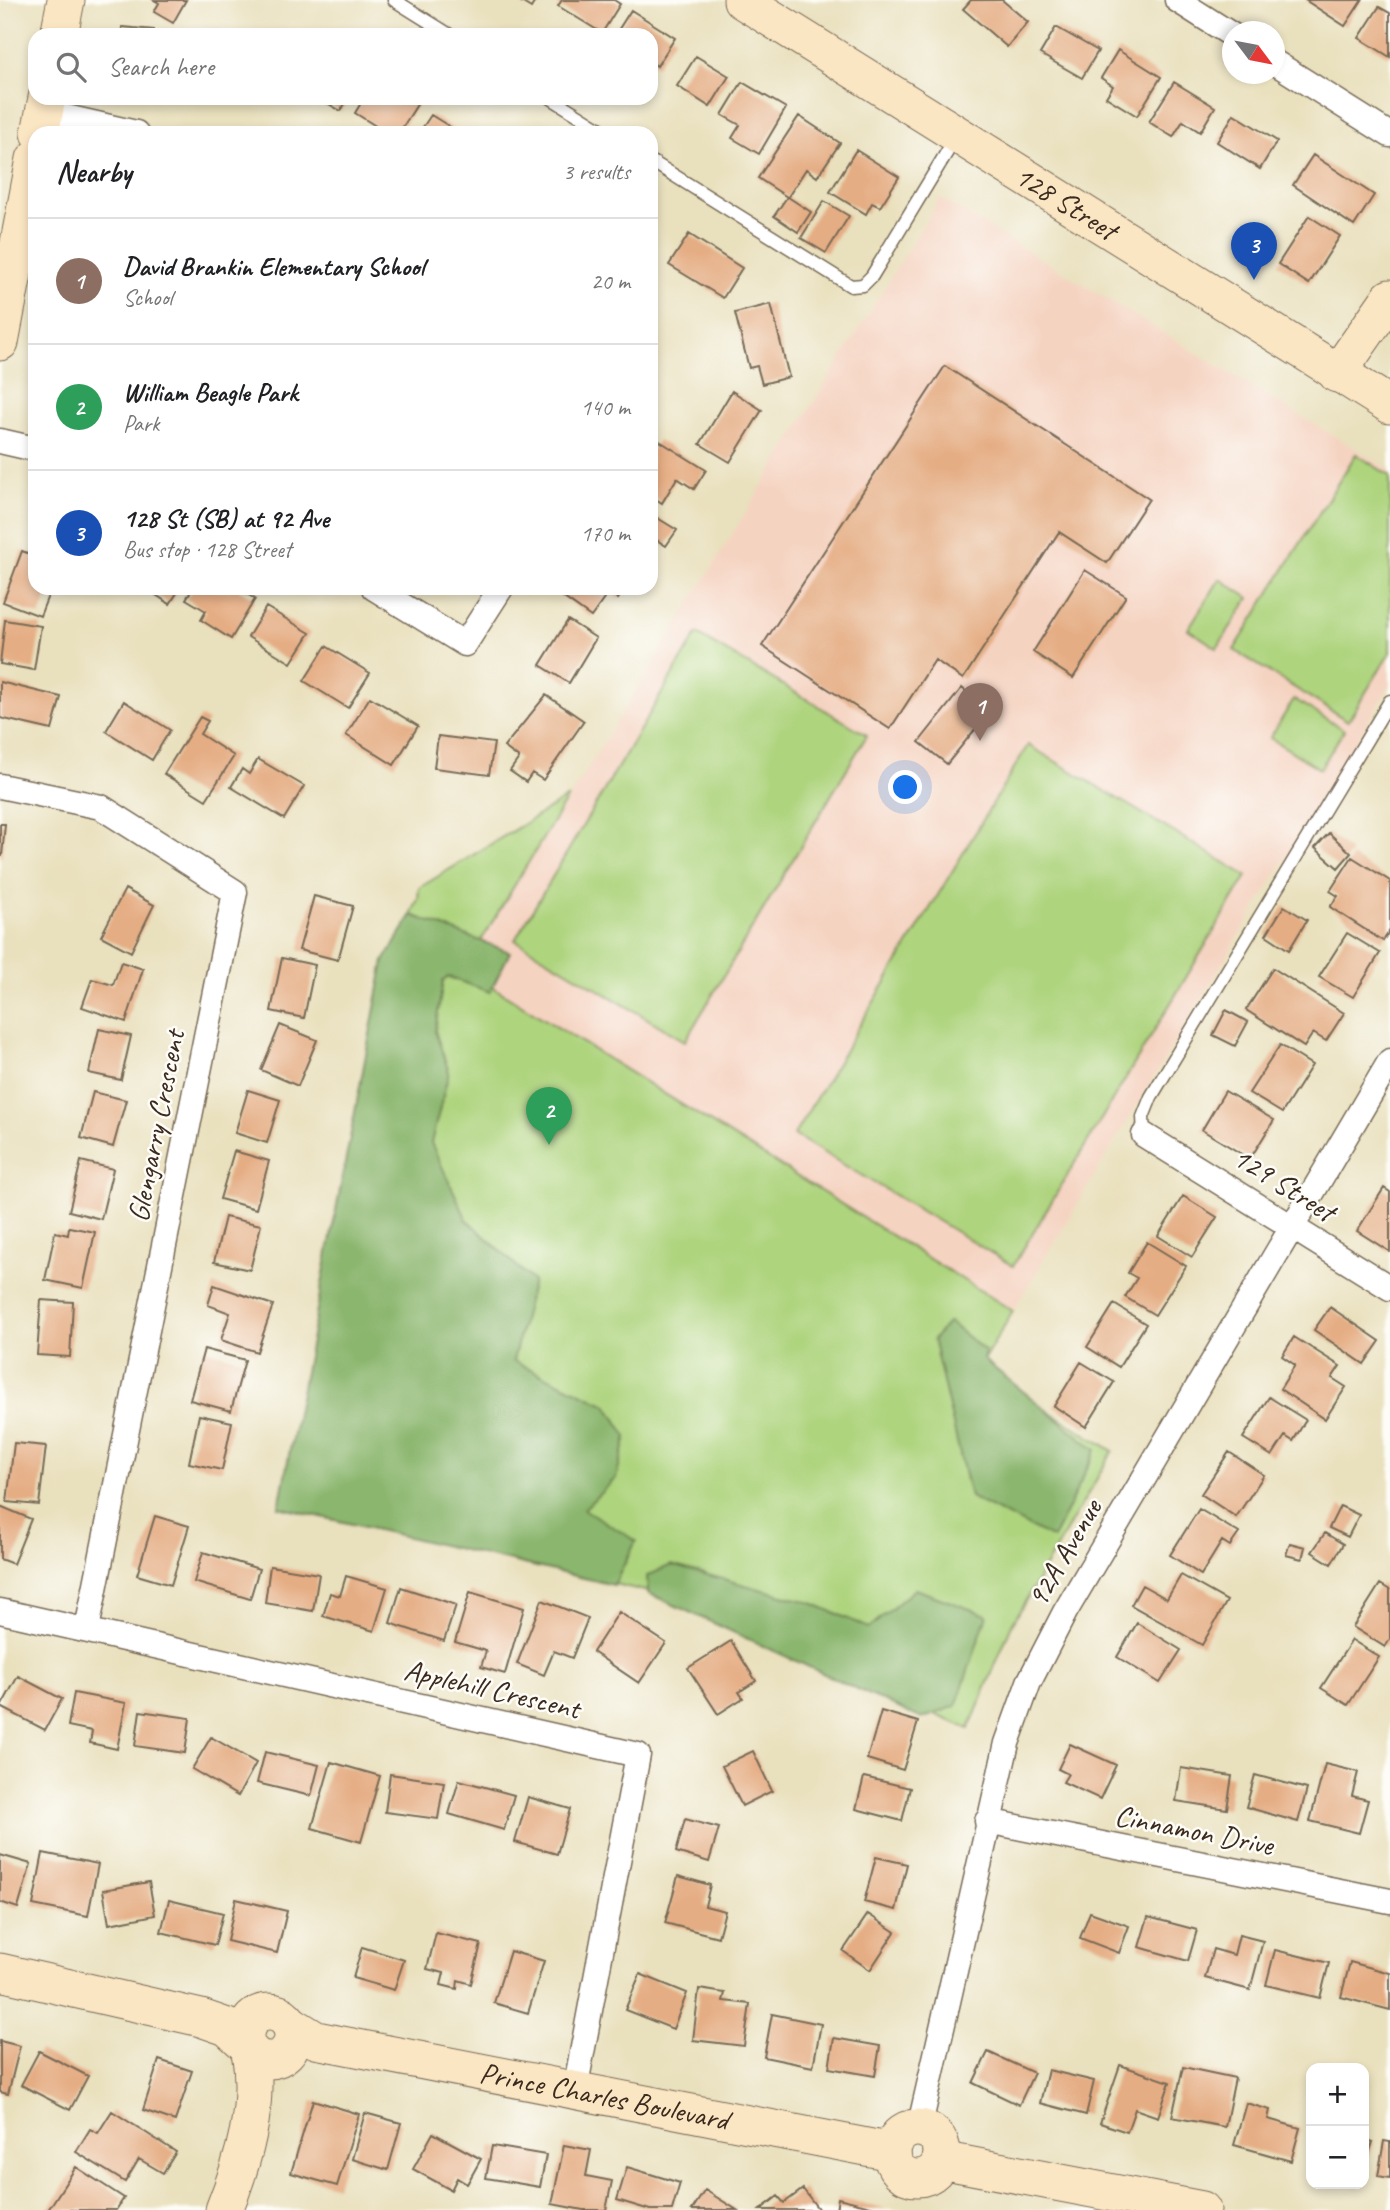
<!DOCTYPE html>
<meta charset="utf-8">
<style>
:root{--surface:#fff;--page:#f2f2f2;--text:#202124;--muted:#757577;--line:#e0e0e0;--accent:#1f6fb2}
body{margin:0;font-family:Caveat,sans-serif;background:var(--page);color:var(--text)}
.controls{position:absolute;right:21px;bottom:21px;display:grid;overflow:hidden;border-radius:14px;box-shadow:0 4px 10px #0003}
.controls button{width:63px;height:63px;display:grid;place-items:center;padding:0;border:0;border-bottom:2px solid var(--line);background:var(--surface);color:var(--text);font:35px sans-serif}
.compass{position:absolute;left:1222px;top:21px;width:63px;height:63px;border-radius:50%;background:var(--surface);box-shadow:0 4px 10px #0003;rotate:122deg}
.you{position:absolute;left:906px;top:788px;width:24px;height:24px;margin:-18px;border:5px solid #fff;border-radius:50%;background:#1a73e8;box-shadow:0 0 0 10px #1a73e833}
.badge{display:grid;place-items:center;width:46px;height:46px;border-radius:50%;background:var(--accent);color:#fff;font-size:23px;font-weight:700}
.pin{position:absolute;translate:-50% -58px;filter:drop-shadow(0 2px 4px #0008)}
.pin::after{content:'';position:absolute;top:37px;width:24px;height:21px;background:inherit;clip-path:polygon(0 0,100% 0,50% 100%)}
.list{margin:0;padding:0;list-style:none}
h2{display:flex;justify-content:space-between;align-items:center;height:91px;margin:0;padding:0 28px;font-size:30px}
h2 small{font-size:23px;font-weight:400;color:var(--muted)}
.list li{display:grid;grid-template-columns:46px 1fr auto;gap:21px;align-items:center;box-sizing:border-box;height:126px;padding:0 28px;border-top:2px solid var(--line)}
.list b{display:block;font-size:26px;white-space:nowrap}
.list p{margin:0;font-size:23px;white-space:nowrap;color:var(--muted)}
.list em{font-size:23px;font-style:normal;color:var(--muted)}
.icon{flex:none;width:38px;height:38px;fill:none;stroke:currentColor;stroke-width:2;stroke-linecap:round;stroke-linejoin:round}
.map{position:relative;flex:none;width:1390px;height:2210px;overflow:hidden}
.search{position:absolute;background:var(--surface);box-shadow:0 4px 10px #0003;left:28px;top:28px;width:630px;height:77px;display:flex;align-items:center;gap:18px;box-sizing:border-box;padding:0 24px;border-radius:21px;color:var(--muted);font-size:26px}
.panel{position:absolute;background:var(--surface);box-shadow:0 4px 10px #0003;left:28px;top:126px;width:630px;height:469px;border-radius:21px}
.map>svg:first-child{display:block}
</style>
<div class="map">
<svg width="1390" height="2210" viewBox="0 0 1390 2210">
<rect width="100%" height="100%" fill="#fdfcf7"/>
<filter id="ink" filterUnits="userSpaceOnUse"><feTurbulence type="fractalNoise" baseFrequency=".0143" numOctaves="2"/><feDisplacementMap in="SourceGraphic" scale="14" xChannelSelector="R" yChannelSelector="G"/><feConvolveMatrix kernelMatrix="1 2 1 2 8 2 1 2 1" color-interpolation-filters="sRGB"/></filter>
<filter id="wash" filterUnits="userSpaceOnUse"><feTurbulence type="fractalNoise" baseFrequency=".00686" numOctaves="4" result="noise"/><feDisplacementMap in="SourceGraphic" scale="28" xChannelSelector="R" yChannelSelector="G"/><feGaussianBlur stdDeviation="1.57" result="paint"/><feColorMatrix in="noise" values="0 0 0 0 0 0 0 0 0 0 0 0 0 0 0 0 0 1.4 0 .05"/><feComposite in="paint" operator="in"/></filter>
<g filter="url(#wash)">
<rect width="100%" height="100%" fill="#e9e0bd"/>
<path fill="#f5d3c1" d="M940,198L1390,470V685L1013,1311L464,969Z"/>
<path fill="#aed47e" stroke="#747f4e" stroke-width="2" d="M1356,454L1390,476V653L1348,721L1234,650Z
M1220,579L1249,598L1217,648L1188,629Z
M697,634L867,735L685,1041L515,940Z
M1294,699L1344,730L1320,769L1270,738Z
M1028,745L1247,876L1013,1266L794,1135Z
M568,797L464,969L1013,1311L979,1368L1113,1451L1012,1624L969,1729L645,1591L279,1507L385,979L418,899L419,888Z"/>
<path fill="#8ab66d" stroke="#627046" stroke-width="2" d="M412,915L510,952L490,992L448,977L443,981L435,1031L449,1072L431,1143L467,1220L533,1281L513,1361L607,1405L627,1437L616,1478L584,1509L636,1541L614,1585L279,1507L384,961Z
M949,1322L985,1351L983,1359L1096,1450L1053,1539L970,1497L933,1339Z
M671,1565L812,1603L869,1628L915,1589L987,1615L956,1706L922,1719L648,1593L647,1576Z"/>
<g id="blocks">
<path fill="#e5ad84" d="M154,0H186L173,23L154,12L159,3Z
M518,0H536L531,8Z
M562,0H614L620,4L602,33L558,6Z
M971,0H1002L1028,22L1007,47L963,9Z
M1305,0H1362L1345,26Z
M1379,7L1390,13V57L1359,38Z
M631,10L675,38L657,66L651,62V35H615Z
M122,27L154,30V35H122Z
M1056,27L1098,51L1082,78L1040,54Z
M1118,50L1161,77L1137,116L1106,97L1113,86L1101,78Z
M696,56L729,76L710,107L677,86Z
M742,82L786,108L759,154L732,138L740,125L722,115Z
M1174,82L1215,107L1200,132L1183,121L1173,137L1149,122Z
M318,98H348L341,111Z
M364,98L394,101L410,98L418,103L399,133H387L355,113Z
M1234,114L1277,141L1260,169L1217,142Z
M431,115L460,133H419Z
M799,116L840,143L817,177L806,169L788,197L811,212L798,232L774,216L787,197L758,178Z
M856,150L899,177L880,207L872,203L866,214L830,192Z
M1313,155L1374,195L1354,226L1293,185Z
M824,201L849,216L826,253L801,238Z
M1309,216L1340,236L1309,284L1278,264Z
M689,234L742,268L723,298L669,265Z
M771,304L789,377L762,384L757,366L749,368L735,313Z
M945,366L1149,499L1107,563L1059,532L963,679L935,660L890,729L762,646Z
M732,391L762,410L730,462L700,444Z
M658,440L706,470L694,489L677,478L662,503L651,496V452Z
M651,514L677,530L666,546L655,539L651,546Z
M22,551L35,556V588H51L40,616L3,602Z
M1085,570L1126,596L1073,678L1033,652Z
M145,588H180L170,604Z
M193,588L224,591L237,588L255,599L231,639L201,620L206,611L186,599Z
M565,588H626L618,599L609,592L591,617L560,595Z
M266,607L310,633L291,663L248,637Z
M5,620L41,626L34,670L0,664Z
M568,620L596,638L569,683L540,665Z
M326,646L370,673L348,708L304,681Z
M0,682L61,697L52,730L0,718Z
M962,688L990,711L947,764L919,742Z
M546,695L584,721L543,780L532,773L526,782L510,771L519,758L504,747Z
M370,697L418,726L394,765L346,735Z
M124,701L170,730L152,760L106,731Z
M200,717L208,721L200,734L234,756L206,800L164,774Z
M438,736L494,743L489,775L434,768Z
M258,759L304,786L284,819L231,787L242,769L249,774Z
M0,824H5L2,856H0Z
M1329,833L1351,853L1338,868L1315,848Z
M1352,857L1390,881V930L1383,941L1330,907L1338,896L1330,891Z
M125,889L154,905L131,952L101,936Z
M314,896L353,906L338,960L299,950Z
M1284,906L1307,920L1289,950L1266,935Z
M1347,933L1380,953L1353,997L1319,977Z
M282,958L315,965L304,1018L271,1011Z
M121,962L143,969L126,1022L82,1007L92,979L113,985Z
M1273,968L1344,1013L1326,1041L1313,1033L1304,1047L1246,1010Z
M1226,1010L1248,1022L1235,1046L1213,1035Z
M280,1025L317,1040L298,1086L261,1070Z
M99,1029L131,1036L121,1080L89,1073Z
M1280,1045L1312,1065L1282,1113L1249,1093Z
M248,1090L280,1100L267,1143L235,1133Z
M1225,1091L1274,1120L1250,1159L1202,1130Z
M93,1092L126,1100L113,1147L81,1138Z
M234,1151L269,1161L256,1209L220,1199Z
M81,1161L113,1169L101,1219L69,1211Z
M1384,1188L1390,1192V1252L1357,1231Z
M1183,1196L1217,1217L1192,1257L1158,1236Z
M225,1217L261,1225L250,1270L214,1262Z
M69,1227L95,1232L83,1288L45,1280L55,1232L68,1235Z
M1147,1242L1186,1266L1155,1315L1125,1297L1137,1278L1128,1273Z
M214,1285L273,1305L257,1352L221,1340L230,1313L208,1305Z
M41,1300L73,1302L70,1357L37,1355Z
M1114,1304L1146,1324L1119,1367L1087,1347Z
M1330,1307L1380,1341L1364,1364L1314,1330Z
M1294,1337L1340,1366L1332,1378L1346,1387L1325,1419L1280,1389L1295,1365L1282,1356Z
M204,1349L245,1360L231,1411L190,1400Z
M1081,1362L1114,1382L1086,1427L1054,1406Z
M1269,1397L1306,1420L1293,1441L1285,1436L1272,1456L1243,1438Z
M199,1415L232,1422L222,1470L189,1463Z
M14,1443L46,1446L39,1505L7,1502Z
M1229,1452L1264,1475L1236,1517L1201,1494Z
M0,1506L31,1519L13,1564L0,1559Z
M1340,1506L1359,1515L1348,1537L1329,1528Z
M1199,1509L1239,1533L1230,1546L1222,1541L1201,1575L1170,1555Z
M155,1516L189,1526L171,1585L137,1575Z
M1325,1533L1343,1544L1331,1564L1312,1552Z
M1290,1543L1305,1547L1302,1559L1286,1555Z
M203,1552L259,1569L250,1599L194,1582Z
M270,1566L319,1574L313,1611L265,1603Z
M1181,1575L1227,1601L1202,1645L1131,1605L1142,1585L1167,1599Z
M346,1576L387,1588L374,1631L323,1616L330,1593L340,1596Z
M1380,1584L1390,1590V1639L1385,1647L1353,1627Z
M401,1587L456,1605L444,1641L390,1623Z
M470,1592L524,1608L505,1674L481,1667L486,1651L455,1642Z
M542,1600L588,1618L572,1658L554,1651L544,1675L517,1664Z
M619,1612L666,1643L639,1683L593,1652Z
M1137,1623L1181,1650L1160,1683L1117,1657Z
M1352,1640L1379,1657L1348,1705L1321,1688Z
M731,1641L756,1681L739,1692L743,1698L718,1714L688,1668Z
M18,1676L62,1699L45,1730L1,1707Z
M74,1693L126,1703L117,1749L90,1743L92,1731L68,1726Z
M140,1711L190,1718L185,1753L135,1746Z
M881,1711L918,1722L903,1770L867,1759Z
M211,1737L256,1763L238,1796L192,1769Z
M1070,1744L1116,1765L1100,1799L1063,1782L1068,1774L1058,1769Z
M753,1751L772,1791L742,1806L722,1766Z
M265,1752L319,1765L311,1796L257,1783Z
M331,1762L380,1776L361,1842L312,1828Z
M1325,1764L1358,1772L1352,1796L1368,1800L1359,1833L1310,1821Z
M1181,1768L1232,1776L1227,1809L1176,1801Z
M390,1774L444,1782L438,1819L385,1812Z
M1255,1775L1307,1789L1298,1822L1246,1807Z
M864,1777L910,1788L902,1821L856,1809Z
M459,1780L514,1795L504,1830L449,1814Z
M528,1797L570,1809L557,1854L515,1842Z
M685,1819L719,1828L709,1862L676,1852Z
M43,1853L98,1864L88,1916L33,1905Z
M0,1855L31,1864L18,1908L0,1902Z
M876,1857L907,1864L896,1910L864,1902Z
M678,1876L710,1885L705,1906L725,1911L718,1937L665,1923Z
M149,1882L155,1915L109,1924L103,1890Z
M236,1899L287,1911L277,1953L227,1941Z
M169,1900L223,1913L215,1945L161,1932Z
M1090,1912L1129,1926L1119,1953L1080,1938Z
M868,1914L895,1932L870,1970L843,1951Z
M1148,1917L1197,1930L1188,1961L1139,1947Z
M436,1933L481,1944L471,1984L458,1980L457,1989L441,1985L444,1973L427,1969Z
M1239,1935L1263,1941L1250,1990L1205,1978L1213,1949L1234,1955Z
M362,1947L404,1960L394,1990L353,1978Z
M1275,1950L1329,1963L1320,1998L1266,1985Z
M510,1951L544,1961L528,2013L494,2003Z
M1350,1962L1390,1973V2010L1341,1997Z
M640,1974L687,1993L673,2029L625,2010Z
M699,1989L725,1993L723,2001L750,2004L744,2046L693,2040Z
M772,2014L821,2024L813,2067L764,2057Z
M834,2038L880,2046L875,2076L829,2068Z
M0,2041L20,2046L8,2094L0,2092Z
M39,2051L88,2076L70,2110L21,2085Z
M988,2052L1034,2073L1019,2105L973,2083Z
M159,2060L192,2071L175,2121L143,2110Z
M1120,2065L1170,2082L1158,2117L1135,2109L1127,2132L1100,2123Z
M1183,2067L1235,2078L1225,2127L1172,2117Z
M1048,2070L1094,2081L1086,2115L1040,2103Z
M313,2100L359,2114L337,2186L291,2173Z
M1246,2103L1270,2110L1268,2119L1300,2128L1291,2161L1234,2145Z
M112,2111L176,2152L163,2173L139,2159L125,2182L76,2152L90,2129L98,2133Z
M365,2113L401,2123L388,2170L352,2159Z
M433,2133L481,2159L467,2184L457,2178L451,2190L413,2169Z
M1364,2139L1373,2142L1364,2168Z
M1384,2141L1390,2142V2178L1378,2176Z
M564,2145L591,2150L586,2176L612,2181L606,2210H583L552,2204Z
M492,2146L546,2155L540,2187L486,2178Z
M76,2167L124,2198L116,2210H48Z
M627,2167L680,2183L672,2210H650L617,2200Z
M803,2189L819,2210H760L778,2196L784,2203Z
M705,2190L737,2210H692Z
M838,2198L883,2209V2210H836Z"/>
</g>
</g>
<g filter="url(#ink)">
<use href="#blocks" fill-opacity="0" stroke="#786a56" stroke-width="2"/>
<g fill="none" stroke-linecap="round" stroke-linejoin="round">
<g stroke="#786a56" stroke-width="15">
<path id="lane" d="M394,0L450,35
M551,98L607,133
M651,161L851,286L863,285L872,276L956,137
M1144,1135L1143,1117L1151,1097L1390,701"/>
</g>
<g stroke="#786a56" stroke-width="27">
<path id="street" d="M1177,0L1232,35
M1274,62L1390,135
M44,112L136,133
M0,441L35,449
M374,588L465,644L501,588
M0,786L101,807L235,892L87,1629
M1144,1135L1390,1288
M0,1611L638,1755L575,2090
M987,1821L1390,1901
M919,2129L1007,1743L1029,1682L1065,1612L1390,1061"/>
</g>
<g stroke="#786a56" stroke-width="39">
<g id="secondary">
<path id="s1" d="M742,0L1390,405"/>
<path d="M59,35L66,0"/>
<path d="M40,133L47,98"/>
<path d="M0,342L35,159"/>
<path d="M1337,374L1390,298"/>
<path d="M0,1972L201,2018L227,2027L246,2044"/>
<circle cx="269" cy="2036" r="24"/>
<path id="s2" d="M290,2024L316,2040L892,2152"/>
<circle cx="917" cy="2153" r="25"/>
<path d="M941,2160L1202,2210"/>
<path d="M224,2210C244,2160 260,2105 250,2051"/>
</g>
</g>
<use href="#lane" stroke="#fff" stroke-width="12"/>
<use href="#street" stroke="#fff" stroke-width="24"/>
<use href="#secondary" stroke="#fbe6c4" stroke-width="37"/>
</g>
</g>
<g text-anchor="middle" stroke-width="5" stroke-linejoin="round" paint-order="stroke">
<g font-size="30" fill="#3b2a1e" stroke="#fdfcf7">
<text dy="10" stroke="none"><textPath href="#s1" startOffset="382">128 Street</textPath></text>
<text transform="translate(156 1126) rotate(-79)" y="10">Glengarry Crescent</text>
<text transform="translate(1284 1184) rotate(32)" y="10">129 Street</text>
<text transform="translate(1064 1553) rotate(-60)" y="10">92A Avenue</text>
<text transform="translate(492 1689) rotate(13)" y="10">Applehill Crescent</text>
<text transform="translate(1194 1830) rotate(11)" y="10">Cinnamon Drive</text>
<text dy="10" stroke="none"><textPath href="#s2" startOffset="324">Prince Charles Boulevard</textPath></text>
</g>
</g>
</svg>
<div class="controls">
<button>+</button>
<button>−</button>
</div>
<svg class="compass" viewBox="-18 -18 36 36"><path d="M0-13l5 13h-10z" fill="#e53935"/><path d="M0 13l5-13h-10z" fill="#757577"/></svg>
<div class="you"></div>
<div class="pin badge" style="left:980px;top:741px;background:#8d6e63">1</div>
<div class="pin badge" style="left:549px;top:1145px;background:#2e9e5b">2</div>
<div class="pin badge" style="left:1254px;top:280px;background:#1a4fb4">3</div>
<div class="search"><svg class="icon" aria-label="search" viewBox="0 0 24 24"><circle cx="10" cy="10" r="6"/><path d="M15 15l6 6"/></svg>Search here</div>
<section class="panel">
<h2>Nearby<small>3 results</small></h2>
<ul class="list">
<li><span class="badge" style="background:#8d6e63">1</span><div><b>David Brankin Elementary School</b><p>School</p></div><em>20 m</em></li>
<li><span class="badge" style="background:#2e9e5b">2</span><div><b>William Beagle Park</b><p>Park</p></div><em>140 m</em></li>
<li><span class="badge" style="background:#1a4fb4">3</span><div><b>128 St (SB) at 92 Ave</b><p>Bus stop · 128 Street</p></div><em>170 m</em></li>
</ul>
</section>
</div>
